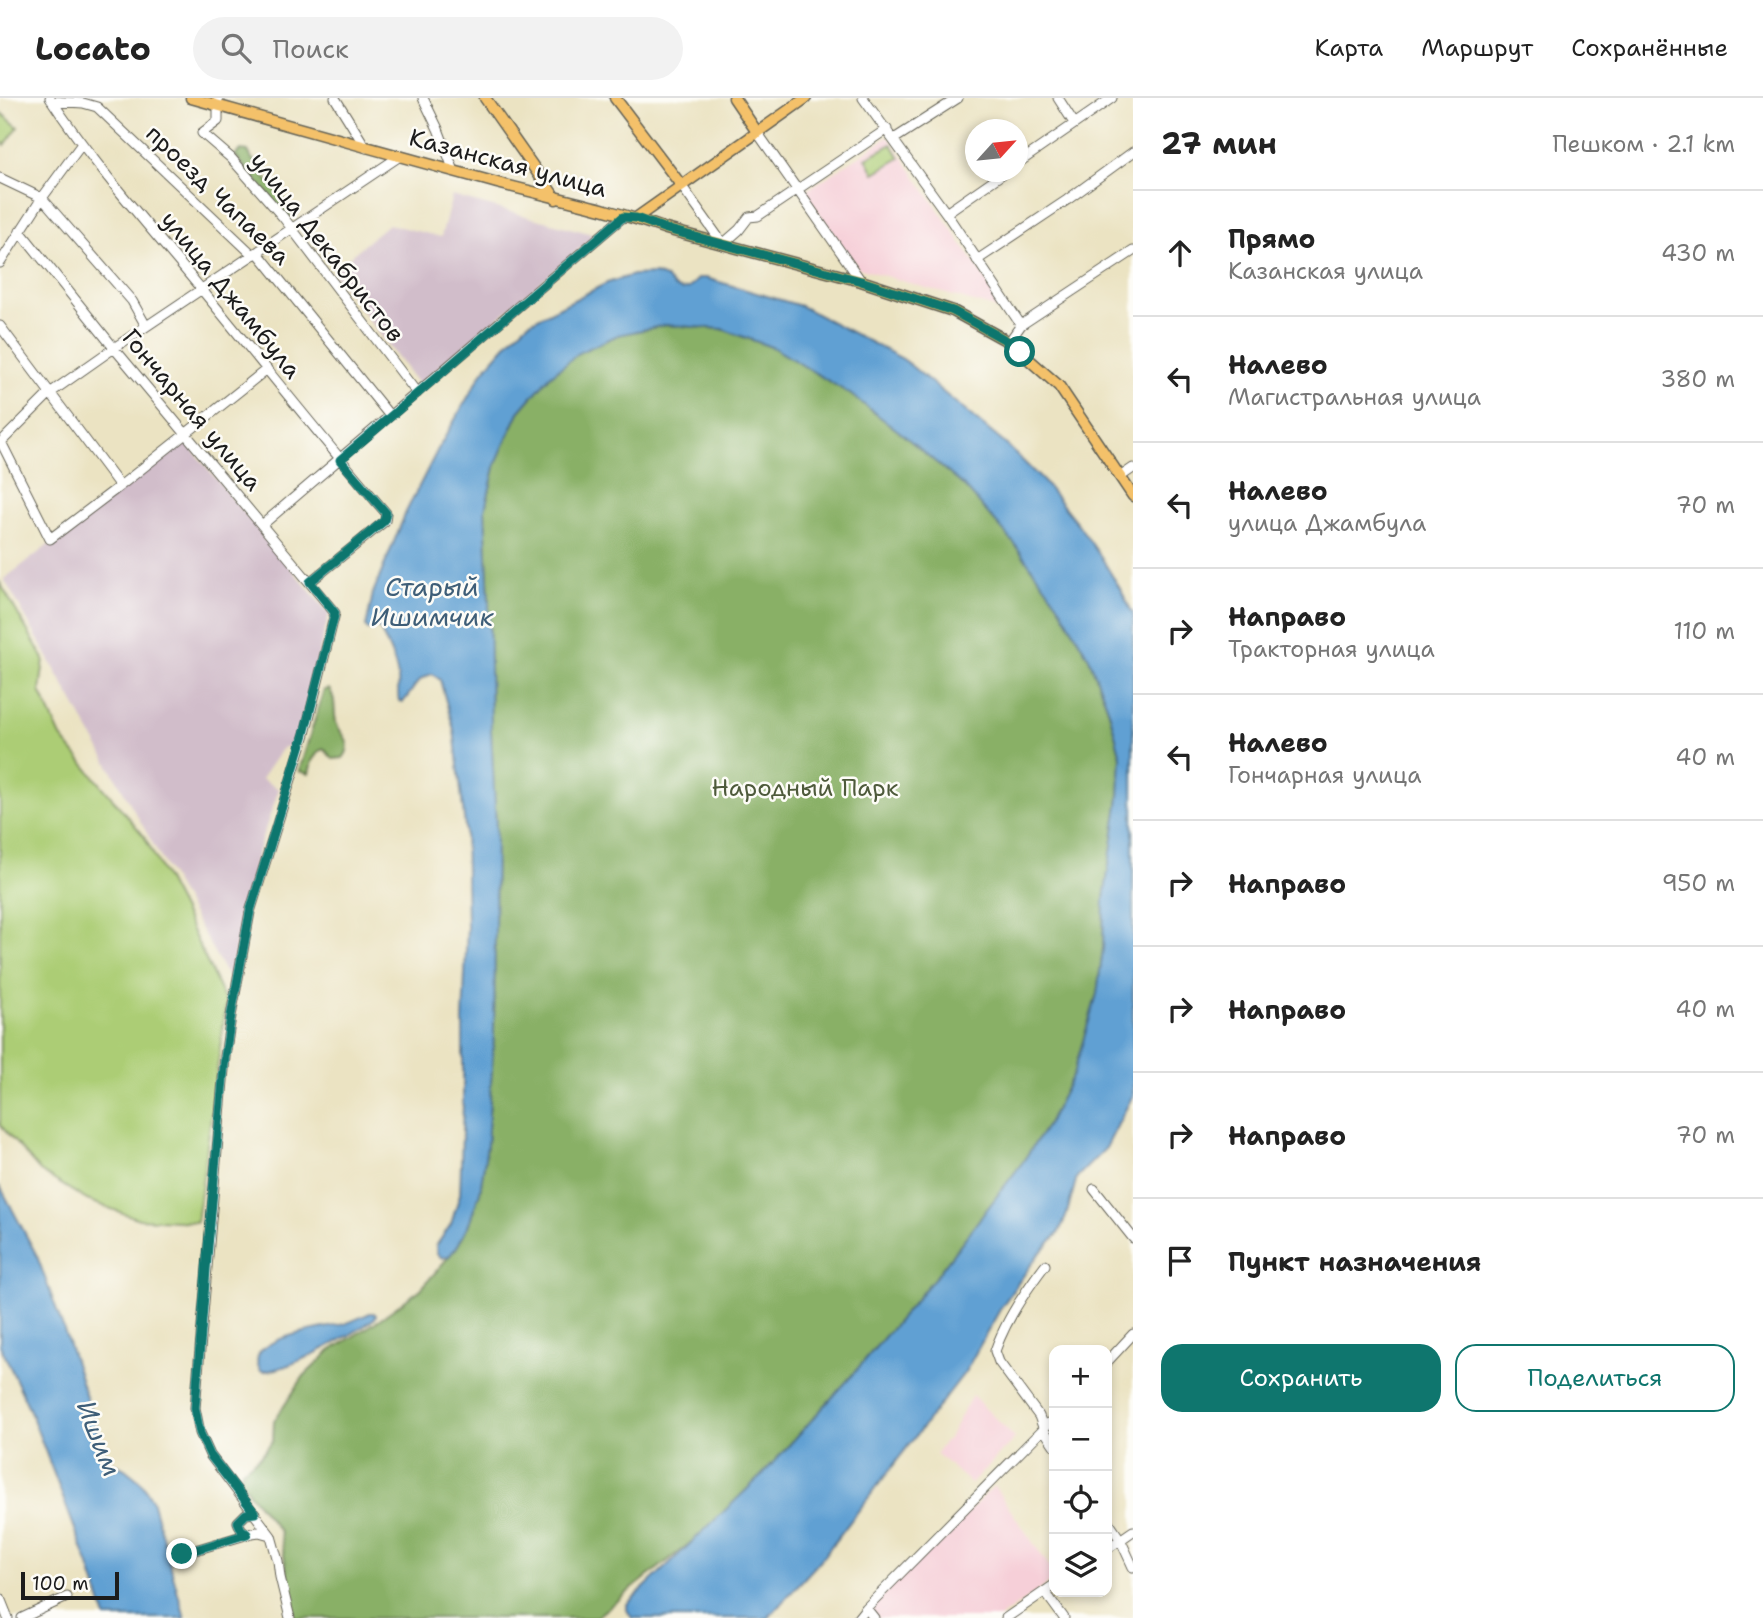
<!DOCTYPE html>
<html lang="ru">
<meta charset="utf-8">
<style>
:root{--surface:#fff;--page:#f2f2f2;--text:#222;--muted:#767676;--line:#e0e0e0;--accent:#0f766e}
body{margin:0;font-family:"Shantell Sans",sans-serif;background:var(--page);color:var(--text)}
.controls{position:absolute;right:21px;bottom:21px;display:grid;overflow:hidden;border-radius:14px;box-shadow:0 4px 10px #0003}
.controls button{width:63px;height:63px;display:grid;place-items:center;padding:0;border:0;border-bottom:2px solid var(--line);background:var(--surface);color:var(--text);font:35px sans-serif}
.compass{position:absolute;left:965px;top:21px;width:63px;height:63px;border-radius:50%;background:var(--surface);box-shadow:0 4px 10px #0003;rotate:63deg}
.scale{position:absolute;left:21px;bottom:18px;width:98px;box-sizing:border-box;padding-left:7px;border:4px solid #1c1c1c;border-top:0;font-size:19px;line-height:24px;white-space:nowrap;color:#1c1c1c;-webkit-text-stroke:5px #fdfcf7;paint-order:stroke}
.stop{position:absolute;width:21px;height:21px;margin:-16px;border:5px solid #0f766e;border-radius:50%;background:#fff}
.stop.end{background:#0f766e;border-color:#fff;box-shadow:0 2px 7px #0008}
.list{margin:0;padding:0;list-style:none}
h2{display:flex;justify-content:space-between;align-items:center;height:91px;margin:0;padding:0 28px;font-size:30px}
h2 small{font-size:23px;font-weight:400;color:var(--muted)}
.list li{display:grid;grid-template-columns:46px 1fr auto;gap:21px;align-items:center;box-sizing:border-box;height:126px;padding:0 28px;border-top:2px solid var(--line)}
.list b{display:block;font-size:26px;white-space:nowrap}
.list p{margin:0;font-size:23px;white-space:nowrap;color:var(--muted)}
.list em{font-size:23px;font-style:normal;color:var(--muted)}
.actions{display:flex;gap:14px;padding:21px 28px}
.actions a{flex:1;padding:16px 0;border:2px solid var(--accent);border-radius:21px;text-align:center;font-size:24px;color:var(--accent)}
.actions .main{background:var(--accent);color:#fff}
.icon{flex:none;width:38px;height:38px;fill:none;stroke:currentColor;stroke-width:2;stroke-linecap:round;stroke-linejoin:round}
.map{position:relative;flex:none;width:1133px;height:1520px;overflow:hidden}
header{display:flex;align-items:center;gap:42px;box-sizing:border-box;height:98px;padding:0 35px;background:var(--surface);border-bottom:2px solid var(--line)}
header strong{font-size:33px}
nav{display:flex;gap:38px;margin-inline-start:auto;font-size:24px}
.search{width:490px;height:63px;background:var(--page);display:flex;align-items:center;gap:18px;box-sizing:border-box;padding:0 24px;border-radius:38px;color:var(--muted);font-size:26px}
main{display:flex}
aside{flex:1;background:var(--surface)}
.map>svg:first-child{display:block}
</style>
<header>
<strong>Locato</strong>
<div class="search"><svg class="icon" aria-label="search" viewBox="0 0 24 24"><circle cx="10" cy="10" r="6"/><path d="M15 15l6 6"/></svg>Поиск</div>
<nav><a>Карта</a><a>Маршрут</a><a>Сохранённые</a></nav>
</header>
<main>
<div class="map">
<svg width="1133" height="1520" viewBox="0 0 1133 1520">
<rect width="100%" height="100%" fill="#fdfcf7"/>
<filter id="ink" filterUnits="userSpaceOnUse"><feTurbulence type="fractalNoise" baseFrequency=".0143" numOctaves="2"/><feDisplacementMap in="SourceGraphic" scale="14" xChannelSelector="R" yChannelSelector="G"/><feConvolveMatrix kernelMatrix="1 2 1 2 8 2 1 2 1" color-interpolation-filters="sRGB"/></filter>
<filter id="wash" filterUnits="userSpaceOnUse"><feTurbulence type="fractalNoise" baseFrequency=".00686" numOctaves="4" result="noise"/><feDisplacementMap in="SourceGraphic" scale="28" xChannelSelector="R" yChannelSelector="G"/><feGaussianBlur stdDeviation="1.57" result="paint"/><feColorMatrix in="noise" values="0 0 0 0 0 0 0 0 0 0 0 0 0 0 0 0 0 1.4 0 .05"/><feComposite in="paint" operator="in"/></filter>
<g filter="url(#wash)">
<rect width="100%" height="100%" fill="#ebe3c2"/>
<path fill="#f6cfd8" d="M888,39L891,42L1008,214L858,170L804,94Z
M972,1297L1015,1340L971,1386L936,1355L950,1338Z
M994,1388L1054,1475V1482L999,1520H878L870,1510Z"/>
<path fill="#d1bdca" d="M452,98L596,137L419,287L332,174L388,126L441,139Z
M185,343L329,516L295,649H283L261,681L279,691L257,755L229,881L4,481Z"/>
<path fill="#accd75" stroke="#647448" stroke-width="2" d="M0,14L18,29L5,47L0,43Z
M892,46L900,60L874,75L866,60Z
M0,485L44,561L40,593L61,639L144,738L182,811L226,905L197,1124L139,1121L87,1102L40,1073L0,1027Z"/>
<path fill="#89b066" stroke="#526641" stroke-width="2" d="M240,52L248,53L252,61L261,69L263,77L293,111L291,118H287L235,58Z
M666,227L722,231L774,250L850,296L901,335L964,388L1014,445L1058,506L1089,560L1109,614L1121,659L1119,700L1104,801L1103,851L1097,896L1073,977L1049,1024L1022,1065L937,1177L848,1282L762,1377L699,1438L595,1520H295L280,1434L249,1395L240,1381L242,1372L260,1359L273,1342L274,1323L304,1278L330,1253L373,1226L421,1191L457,1149L468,1128L480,1094L487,1047L494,938L496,729L491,632L489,505L485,411L496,365L519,314L550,278L580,254L618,237Z
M329,591C337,602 333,610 336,624C338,632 345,637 347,644C349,650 347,655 343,660L333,661L324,651L319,653L312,663L309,676L299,673L324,592Z"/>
<path fill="#61a0d3" stroke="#3e5e78" stroke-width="2" d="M655,176L666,180L674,189L682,192L689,190L699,180H706L801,208L903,261L1009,349L1044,384L1078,426L1101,459L1122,494L1133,516V997L1106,1050L1077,1079L1066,1119L1058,1136L1038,1157L1002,1208L965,1274L819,1464L768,1520H632L627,1512V1506L762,1377L848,1282L937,1177L1022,1065L1049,1024L1073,977L1097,896L1103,851L1104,801L1119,700L1121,659L1109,613L1089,560L1058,506L1014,445L964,388L901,335L850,296L774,250L722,231L666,227L618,237L580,254L550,278L519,314L496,365L485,411L489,505L491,632L496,729L494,938L487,1047L480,1094L468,1128L457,1149L449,1158L442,1160L437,1156L436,1148L451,1126L460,1096L463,1003V922L467,828L465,729L454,632L440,582L433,576C416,579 413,594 403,604L399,603C397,596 399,588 398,580C396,563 387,547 380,531L377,529L368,532L366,529L373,495L406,414L438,351L483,273L511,241L528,225L607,185L633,177Z
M0,1088L37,1158L65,1235L107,1362L125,1371L141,1384L152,1402L185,1520H106L89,1468L28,1308L0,1247Z
M370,1215H374L376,1217L375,1220C356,1235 283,1276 261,1273C238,1239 326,1231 344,1226C353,1223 361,1219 370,1215Z"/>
</g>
<g filter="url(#ink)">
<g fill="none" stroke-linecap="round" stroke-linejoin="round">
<g stroke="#646256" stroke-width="11">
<path id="minor" d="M50,0C95,69 150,129 202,192C264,267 323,342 386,415L385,423L310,484
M218,0V23L202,35L231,60L283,119L417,295
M335,0L366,50
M423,0L438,31L454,73
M863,0L946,115L1021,227L1009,244
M1058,0L1074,25
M52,3L83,5L97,9L253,157L258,155L390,318
M757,34L861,183
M894,41L958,0
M1018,65L1112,0
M0,80L42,100L132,203L146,228
M681,87L723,146L739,132L749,119L758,118L887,31
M946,115L1005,74
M20,133L114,250L335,515L305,636L250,814L231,918L225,959L195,1310L200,1335L210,1357L271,1438L278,1463L280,1479L290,1520
M977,162L1067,102L1133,54
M0,165L42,100L81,47
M1021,227L1133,153
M0,228L120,388
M267,271L120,388L50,441L1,344L50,295L114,250L400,58
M1120,379L1133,370
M262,427L623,119H630
M1094,1091L1133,1140
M1045,1167C1026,1192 1005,1224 995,1253L999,1264L1039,1318L1044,1332L1054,1347
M1107,1264L1133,1236
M1107,1422L1120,1441L1133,1469
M247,1436L241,1431L238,1424L246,1416L255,1415
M1107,1451L1133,1433
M182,1456L252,1435L259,1434L270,1437
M1045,1494L1064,1520
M0,1500L8,1520
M866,1510L874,1520
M22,1520L67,1499
M858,1520L866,1510L1054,1320
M1006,1520L1054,1487"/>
</g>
<g stroke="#646256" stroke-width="13">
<path id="major" d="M191,0C291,28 390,56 490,83C549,99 609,110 666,131L861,183L953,213L1009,244L1059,288L1133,398
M485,0L556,101
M615,0L681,87
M734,0L757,34
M636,120L806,0"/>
</g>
<use href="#minor" stroke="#fff" stroke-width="9"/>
<use href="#major" stroke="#f4c16a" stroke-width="10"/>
</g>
</g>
<g fill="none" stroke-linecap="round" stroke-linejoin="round" filter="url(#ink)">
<path stroke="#0f766e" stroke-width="9" d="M182,1456L247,1436L241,1431L238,1424L246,1416L255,1415L210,1357L200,1335L195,1310L207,1160L225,959L231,918L250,814L304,636L335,515L310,484L384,423L386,415L340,362L623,119L636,120L666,131L861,183L953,213L1009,244L1020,254"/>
</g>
<g text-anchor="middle" stroke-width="5" stroke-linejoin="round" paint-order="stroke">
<g font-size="24" fill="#1c1c1c" stroke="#fdfcf7">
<text transform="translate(508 65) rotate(15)" y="8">Казанская улица</text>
<text transform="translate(218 97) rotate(44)" y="8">проезд Чапаева</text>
<text transform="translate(327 149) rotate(52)" y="8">улица Декабристов</text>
<text transform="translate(231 197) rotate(51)" y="8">улица Джамбула</text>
<text transform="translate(192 312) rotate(50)" y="8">Гончарная улица</text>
</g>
<g font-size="24" fill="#4e5a3b" stroke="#fdfcf7">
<text x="805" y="698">Народный Парк</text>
</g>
<g font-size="26" font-style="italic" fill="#3e5e78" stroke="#fdfcf7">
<text x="432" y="498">Старый<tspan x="432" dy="30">Ишимчик</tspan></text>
<text transform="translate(99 1340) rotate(69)" y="9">Ишим</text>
</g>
</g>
</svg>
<div class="controls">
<button>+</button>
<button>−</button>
<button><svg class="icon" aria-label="locate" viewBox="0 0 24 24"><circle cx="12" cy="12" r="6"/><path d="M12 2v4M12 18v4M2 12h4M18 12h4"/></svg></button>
<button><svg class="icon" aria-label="layers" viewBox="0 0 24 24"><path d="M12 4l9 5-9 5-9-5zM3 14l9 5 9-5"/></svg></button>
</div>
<svg class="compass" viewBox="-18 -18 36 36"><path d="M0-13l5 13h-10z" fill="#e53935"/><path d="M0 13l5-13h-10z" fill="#767676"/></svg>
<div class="scale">100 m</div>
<div class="stop" style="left:1020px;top:254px"></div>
<div class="stop end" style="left:182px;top:1456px"></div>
</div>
<aside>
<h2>27 мин<small>Пешком · 2.1 km</small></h2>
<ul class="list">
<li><svg class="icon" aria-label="ahead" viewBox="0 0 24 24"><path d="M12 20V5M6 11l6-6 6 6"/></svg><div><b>Прямо</b><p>Казанская улица</p></div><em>430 m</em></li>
<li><svg class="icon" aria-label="left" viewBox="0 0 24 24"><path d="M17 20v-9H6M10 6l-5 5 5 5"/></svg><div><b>Налево</b><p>Магистральная улица</p></div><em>380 m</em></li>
<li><svg class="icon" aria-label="left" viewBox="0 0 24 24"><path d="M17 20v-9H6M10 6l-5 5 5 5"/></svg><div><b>Налево</b><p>улица Джамбула</p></div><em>70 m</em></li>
<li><svg class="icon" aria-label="right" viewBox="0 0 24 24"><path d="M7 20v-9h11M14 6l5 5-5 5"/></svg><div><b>Направо</b><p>Тракторная улица</p></div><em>110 m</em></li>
<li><svg class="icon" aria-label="left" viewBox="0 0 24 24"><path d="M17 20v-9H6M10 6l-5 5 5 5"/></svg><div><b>Налево</b><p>Гончарная улица</p></div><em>40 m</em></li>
<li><svg class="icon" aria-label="right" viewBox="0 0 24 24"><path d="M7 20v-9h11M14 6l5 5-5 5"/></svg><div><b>Направо</b></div><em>950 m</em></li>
<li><svg class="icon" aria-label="right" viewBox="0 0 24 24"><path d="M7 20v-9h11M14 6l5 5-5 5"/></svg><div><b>Направо</b></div><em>40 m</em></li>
<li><svg class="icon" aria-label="right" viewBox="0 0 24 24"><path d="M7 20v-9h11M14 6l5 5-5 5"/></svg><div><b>Направо</b></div><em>70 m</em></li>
<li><svg class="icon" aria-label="arrive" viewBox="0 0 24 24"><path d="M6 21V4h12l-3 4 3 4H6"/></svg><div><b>Пункт назначения</b></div></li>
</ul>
<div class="actions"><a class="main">Сохранить</a><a>Поделиться</a></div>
</aside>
</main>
